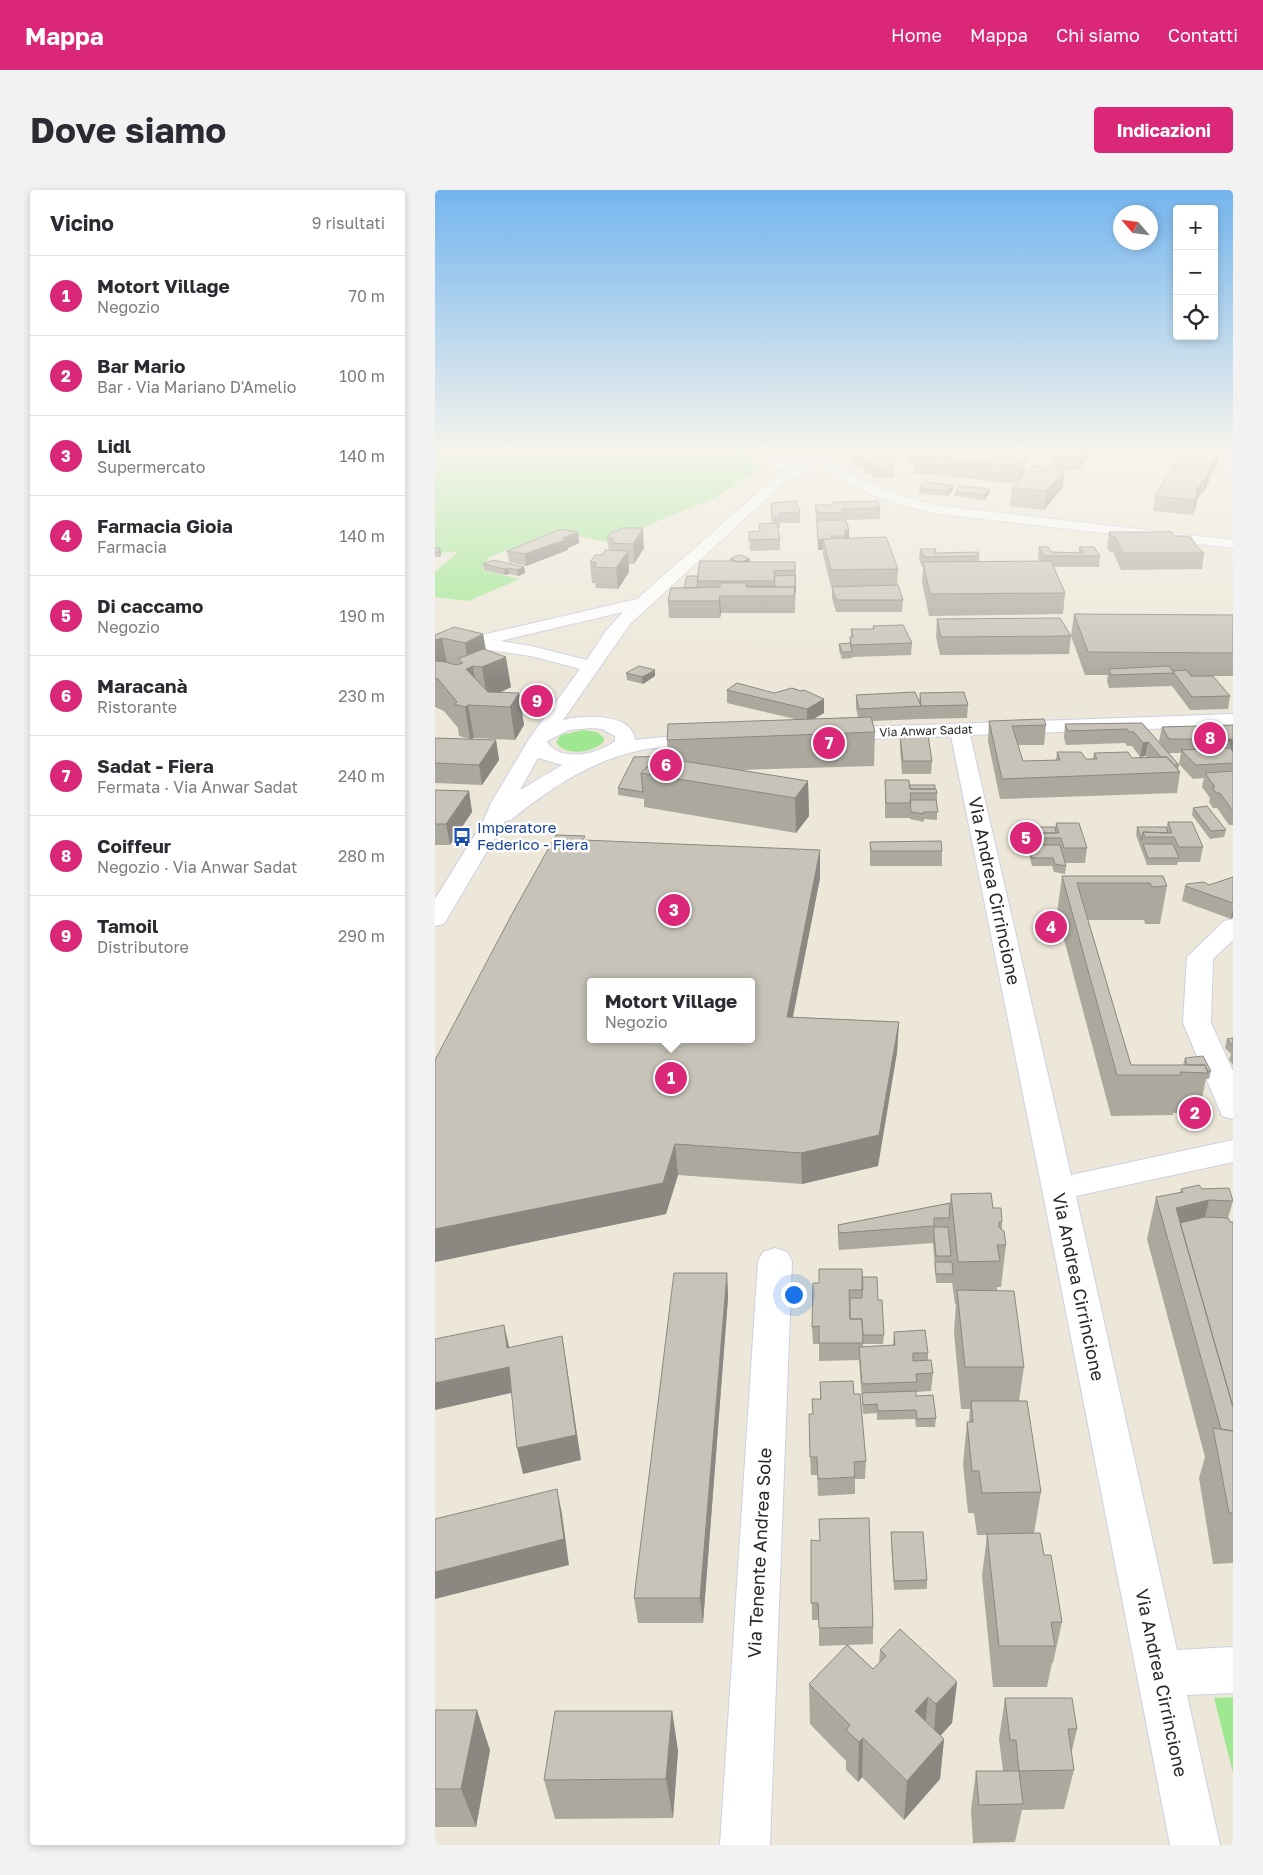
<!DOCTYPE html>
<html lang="it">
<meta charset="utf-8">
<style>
:root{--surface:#fff;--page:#f2f2f3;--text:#2b2b33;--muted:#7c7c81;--line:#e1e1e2;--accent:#db2777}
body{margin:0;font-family:"Golos Text",sans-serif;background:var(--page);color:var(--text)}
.controls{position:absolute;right:15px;top:15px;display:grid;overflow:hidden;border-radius:5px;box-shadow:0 2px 8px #0003}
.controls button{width:45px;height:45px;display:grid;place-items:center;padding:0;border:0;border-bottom:1px solid var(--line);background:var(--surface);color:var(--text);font:25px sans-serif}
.compass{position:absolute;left:678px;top:15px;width:45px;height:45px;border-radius:50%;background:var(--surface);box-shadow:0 2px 8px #0003;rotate:298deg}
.you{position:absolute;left:358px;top:1104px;width:18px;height:18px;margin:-12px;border:4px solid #fff;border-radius:50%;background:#1a73e8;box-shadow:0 0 0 8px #1a73e833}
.badge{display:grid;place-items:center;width:32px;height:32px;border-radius:50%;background:var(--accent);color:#fff;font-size:16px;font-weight:700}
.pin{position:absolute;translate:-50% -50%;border:2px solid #fff;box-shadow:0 1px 5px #0006}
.popup{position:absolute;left:152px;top:788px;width:168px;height:65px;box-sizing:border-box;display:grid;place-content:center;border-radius:5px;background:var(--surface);filter:drop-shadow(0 1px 4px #0005);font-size:16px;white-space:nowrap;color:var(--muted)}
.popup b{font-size:19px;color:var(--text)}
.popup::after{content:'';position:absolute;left:50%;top:100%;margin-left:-10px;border:10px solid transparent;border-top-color:var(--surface)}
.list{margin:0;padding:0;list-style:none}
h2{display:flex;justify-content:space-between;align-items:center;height:65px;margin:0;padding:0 20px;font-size:21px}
h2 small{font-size:16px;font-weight:400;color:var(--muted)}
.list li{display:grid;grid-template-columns:32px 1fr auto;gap:15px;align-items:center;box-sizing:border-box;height:80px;padding:0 20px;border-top:1px solid var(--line)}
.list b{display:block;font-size:19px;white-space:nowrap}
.list p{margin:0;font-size:16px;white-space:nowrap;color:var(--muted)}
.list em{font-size:16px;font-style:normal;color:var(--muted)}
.icon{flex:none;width:28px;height:28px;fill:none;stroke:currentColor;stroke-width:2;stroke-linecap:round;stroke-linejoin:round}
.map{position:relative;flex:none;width:798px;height:1655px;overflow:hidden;border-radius:5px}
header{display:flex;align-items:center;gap:30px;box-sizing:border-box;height:70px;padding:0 25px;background:var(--accent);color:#fff}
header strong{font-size:24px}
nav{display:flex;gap:28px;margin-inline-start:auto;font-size:18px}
.intro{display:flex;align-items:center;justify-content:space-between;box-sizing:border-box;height:120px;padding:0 30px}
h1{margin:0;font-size:35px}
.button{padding:12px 22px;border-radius:5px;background:var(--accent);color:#fff;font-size:18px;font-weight:700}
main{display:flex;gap:30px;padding:0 30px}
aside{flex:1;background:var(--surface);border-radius:5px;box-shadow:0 2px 8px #0003}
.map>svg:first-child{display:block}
</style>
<header>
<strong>Mappa</strong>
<nav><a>Home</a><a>Mappa</a><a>Chi siamo</a><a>Contatti</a></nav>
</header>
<div class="intro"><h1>Dove siamo</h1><a class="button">Indicazioni</a></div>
<main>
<aside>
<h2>Vicino<small>9 risultati</small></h2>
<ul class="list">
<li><span class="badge">1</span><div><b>Motort Village</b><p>Negozio</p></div><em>70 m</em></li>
<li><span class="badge">2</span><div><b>Bar Mario</b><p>Bar · Via Mariano D'Amelio</p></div><em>100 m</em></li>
<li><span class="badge">3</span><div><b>Lidl</b><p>Supermercato</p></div><em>140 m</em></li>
<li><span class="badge">4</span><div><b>Farmacia Gioia</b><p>Farmacia</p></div><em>140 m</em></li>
<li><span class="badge">5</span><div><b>Di caccamo</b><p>Negozio</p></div><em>190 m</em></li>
<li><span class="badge">6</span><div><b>Maracanà</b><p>Ristorante</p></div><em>230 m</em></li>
<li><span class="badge">7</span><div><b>Sadat - Fiera</b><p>Fermata · Via Anwar Sadat</p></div><em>240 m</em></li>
<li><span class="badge">8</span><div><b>Coiffeur</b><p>Negozio · Via Anwar Sadat</p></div><em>280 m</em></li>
<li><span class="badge">9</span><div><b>Tamoil</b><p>Distributore</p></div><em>290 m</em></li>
</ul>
</aside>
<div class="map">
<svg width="798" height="1655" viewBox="0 0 798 1655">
<rect width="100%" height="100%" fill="#ece7d8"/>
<path fill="#a0e791" d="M0,258H355V259L323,263L313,267L312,271L328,277L281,307L173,352L119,341L54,367L47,380L84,389L33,411L0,407V382L21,364V362L0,363Z
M148,540L162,542L169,548V551C160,563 129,567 121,552L126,545Z
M798,1507V1583L779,1508Z"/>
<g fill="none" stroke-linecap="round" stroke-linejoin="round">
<g stroke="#cecee3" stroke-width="2">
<path id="minor" d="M354,261L387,263L415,283L455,302L498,315L798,350V358L497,323L445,308L407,289L380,270L355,269L348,271L374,273L380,277L378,280L353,289L195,434L128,530C146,525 198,522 200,550L269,543L276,545L279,549L276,553C255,558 232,556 211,559C159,569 116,597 76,630L70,631L12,729L9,734L0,736V709L48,632L56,613L94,549L145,479L96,466L55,460L49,459L47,455L31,459L25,458L22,454L25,450L202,409L345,283L354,280L339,277L335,270L337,267ZM188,422L170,442L152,470L96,456L65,451ZM155,538L167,539L180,546V551C164,564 126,573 112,552L114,550L134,540ZM103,568L127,575L85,600Z
M798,524V536L535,545L636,985L798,950V972L641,1006L742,1460L798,1457V1503L752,1505L785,1655H735L607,999L516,546L402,550L395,548L392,544L395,540L402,538Z
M798,729V750L778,769L776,833L798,881V929L787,926L748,833L752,767L789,731Z
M340,1058L352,1062L357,1071L335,1655H285L323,1071L328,1062Z"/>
</g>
<use href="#minor" fill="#fff" fill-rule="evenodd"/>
</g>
<path fill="#aba89e" d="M473,258H508L506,261L553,265V259L585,258L576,268L589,284L616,278L617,265L662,258L642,281L630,280L628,297L609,320L575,316L577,298L580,294L503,285L478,284V273H472Z
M440,262L459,264V288H438V284L428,283L429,277H416V268Z
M746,263L783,274L774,287V292L767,304H765L762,310L761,317L757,325L718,321L720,306L745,267Z
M518,295V300L512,306L484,303V298Z
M555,299L554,304L549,310L519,306L520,301Z
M398,312L445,318V329L408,330L414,348L463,379L462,395L396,397L388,365V360H383L380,315H398Z
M336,313L365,322V333H345V338H343L345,349V360L315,361L314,342L325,341L324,334H337Z
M143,342L144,353L133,358V360L91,376L74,372L72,361Z
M177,342L209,358L199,374H194V382L183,399L161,398L160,393H157L155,372L174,361L172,348Z
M674,342L763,358L769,363L767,379L686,380L678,362H675L672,358Z
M604,357L616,362L644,363V357L665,366L664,377H619L630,403L628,424L494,426L487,392L488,378L484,370L485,359L501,363L544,366V371H604L603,368Z
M0,358H5L6,364L5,367H0Z
M295,369L315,372H360V423H286L285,428H234L233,411L263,386V378L295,371Z
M48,374L89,377L90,383L83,386L74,384L70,385L49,380Z
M397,397L468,410L467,422H401L397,408Z
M639,424L798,425V486H755L795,506L793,519L755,520L737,496L674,498L672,491L673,485H650L636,446Z
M502,429L636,446L634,464L505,465L501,447Z
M438,436L477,453L476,465L417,467V468L407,469L404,460V454L415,453V447H416V439H438Z
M48,444L51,460L76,497L65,503H84L89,535L80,550L39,548L35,549L61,550L64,570L47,595L0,593V548L35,549L24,546L23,538L9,521L0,517V445Z
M191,483L220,486L208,494L192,490Z
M292,500L339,503L389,509V523L379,529L423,527L421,518V505L484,512L485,503L533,515L532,528L485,529L437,531L440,542L439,576L306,580L373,591L374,626L361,643L209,617V609L183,605V598L233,566L232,550L360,529L292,513Z
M554,531L611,535L609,555H583L588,571L621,570L622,562L651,569H658L659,563L697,568L712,567L710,566L705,567L697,556H692L690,553L631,555L629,548L630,534L707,533L728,557L724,551L727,537L798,535V635H794L782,618H778L774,612L775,608L767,597L769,588L758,589L744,574L746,563H734L744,575L743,580L745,582L742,603L565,609L553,551Z
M465,545L497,571L496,584H467L465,558Z
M450,590L474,595L500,599L502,603V630L489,629V632L475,629V626V628H450Z
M0,600L34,601L37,622L15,655H0Z
M758,618L791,640L789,647L775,649L757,625Z
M733,632L768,657L765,672H743L742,675H712L701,645L702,637L731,639Z
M621,633L652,658L650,673H630L631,676L630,684L619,682L617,676H597L589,645L590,637L620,640Z
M150,650L385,688L358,827L464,832L462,862L443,976L367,994L243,985L231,1024L0,1072V870Z
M435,652L507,661V676H435Z
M627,686H728L732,696L725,734H710L709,730H653L696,875H748L750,868L776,881L774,889H771L764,923H738V925L676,926L622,723Z
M798,687V727L796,729L747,711L750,696L774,695Z
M798,848V875L794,870L796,864L790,858L792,849Z
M746,999L798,1011L793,1028L795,1032H798V1374V1373L778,1374L764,1288L770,1267L712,1049L721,1007L745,1003Z
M516,1004L558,1018L567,1032V1039L571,1055L566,1097H562V1100L589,1177L584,1211L606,1302L599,1343L609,1365L627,1432L618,1473H617L612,1497H558L547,1386L552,1345H542L539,1323H533L528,1274L532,1232H534L535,1219H526L519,1142L521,1114H520L517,1092V1093H501L498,1053L404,1060L403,1052V1035L515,1013Z
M292,1083L293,1108L268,1433H203L199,1408Z
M427,1087L443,1110L449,1145L448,1154H428V1157L458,1155L459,1142L493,1163V1170L498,1183L496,1201L481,1202V1206L501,1228L500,1237H481L480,1229L442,1230V1223L428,1224L424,1170L384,1171V1154H378L377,1137L384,1093Z
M385,1192L419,1204L431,1271L430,1289H420V1304L383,1306L382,1285H376L374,1242L385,1209Z
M456,1342L492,1390V1399L459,1400L456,1351Z
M376,1350L438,1437V1454L413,1455L438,1479L444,1473L445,1460L522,1492L517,1533L505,1546L509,1549L505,1589L469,1630L427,1587L423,1592L411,1580V1571L375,1534L374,1494L412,1455L384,1456V1430H377Z
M570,1508L642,1539L636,1565L639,1580L629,1619L587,1620L580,1652L538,1653L536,1620L541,1581H568L564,1549Z
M0,1520L55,1560L41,1637H0Z
M237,1521L243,1561L238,1628L120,1629L109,1590Z"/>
<path fill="#8b8881" d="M490,258H508L498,267H490Z
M572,258H585L570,273L571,260Z
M652,258H662L642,281L644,267Z
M785,260L783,274L774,287V292L767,304L770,290L774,278Z
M591,269L589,286L582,294L583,276Z
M630,279L628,297L609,320L611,301Z
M768,290L765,304L762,310L761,317L757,325L761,302Z
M518,295V300L512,306L513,301Z
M555,299L554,304L549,310V305Z
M208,338L209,358L199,374L198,354Z
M410,340H414V350L410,351Z
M143,342L144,353L133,358V360L91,376L90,364Z
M388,349V360H383V350Z
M5,358L6,364L5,367L4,362Z
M193,361L194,382L183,399L181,378Z
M315,369V375L304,372Z
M360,372L361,388L360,414Z
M89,377L90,383L83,386L82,380Z
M73,378L74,384L70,385L69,379Z
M285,406L286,423L285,428L284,411Z
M48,444L53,474L38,476L43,507L31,479L34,478L30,453Z
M7,448L13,478L0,482V450Z
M71,467L76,497L52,508L47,477Z
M220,480V486L208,494L207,487Z
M84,503L89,535L80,550L75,517Z
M389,509V523L372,532V519Z
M33,515L39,548L35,549L30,517Z
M792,549H798V562H794L795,554Z
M61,550L64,570L47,595L44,575Z
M713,552L710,566L705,567L708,553Z
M373,591L374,626L361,643L360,608Z
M34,601L37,622L15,655L11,634Z
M385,660V688L352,856V827Z
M798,718V727L796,729Z
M464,832L462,862L443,976L367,994L366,963Z
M240,954L243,985L231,1024L0,1072V1039Z
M774,1010L764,1052L743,1057L741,1018Z
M292,1083L293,1108L268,1433L265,1408Z
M69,1135L75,1160L72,1158Z
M127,1146L131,1171L146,1270L88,1284L82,1258Z
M74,1177L80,1202L0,1220V1193Z
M122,1299L127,1324L134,1375L0,1409V1382Z
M522,1492L517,1533L498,1554L501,1514Z
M493,1507L489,1547L480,1521Z
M42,1520L55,1560L41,1637L26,1599Z
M237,1521L243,1561L238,1628L231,1589Z
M428,1548L427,1587L423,1592L424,1552Z
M509,1549L505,1589L469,1630L472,1591Z"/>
<path fill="#c7c3b8" stroke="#8b8881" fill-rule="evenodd" d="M554,258H572L571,260Z
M623,258H652L644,267L617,265Z
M749,258H763L785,260L774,278H776L770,290H768L761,302H763L759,310L720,306L739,274H741L747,264L746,263Z
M486,259L591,269L583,276L503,267L478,266Z
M417,261H440V262L459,264V278H438V274H429V268H416Z
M597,276L630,279L611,301L577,298Z
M490,292L518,295L513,301L484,298Z
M525,296L555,299L549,305L520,301Z
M361,311L365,322L344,323L345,328H337L336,313Z
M443,311L445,318L407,319L408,323H382L380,315H398V312Z
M382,330H411L414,340H410V346H395L398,348L383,350Z
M342,333L345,349L314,350V342L325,341L324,334Z
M186,338H208L198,354L176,353L179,349L172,348L177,342L184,341Z
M126,339L143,342L128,348L132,349L90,364L72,361Z
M674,342H737L740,346H755L763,358L769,363H688L680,347H677Z
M451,347L463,379L396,380L388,349Z
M604,357H613L616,362L649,363L644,357H659L665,366H609Z
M0,358H5L4,362H0Z
M485,359H501L500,363L543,362L544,366L489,367Z
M170,360L193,361L181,378L158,377L162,373L155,372L160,365H167Z
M306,365L315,369L304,372L295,369L301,366Z
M58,370L89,377L82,380L73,378L69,379L48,374Z
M265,371H301V372H360V380L339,381L340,391H262Z
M616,371L630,403L495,404L488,372Z
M360,385V402V397H312V396H340L339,386Z
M252,386H263L262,398H249Z
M285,393H311V397H360L359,406H285L284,411H233L236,398L285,397Z
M463,395L468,410H401L397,397Z
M639,424L798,425V463L653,462Z
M625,428L636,446L506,447L502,429Z
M468,435L477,453L416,455L415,447H418L416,439H439L438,436Z
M19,437L48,444L30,453L7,448L0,450V445Z
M415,453L417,462H407L404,454Z
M48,459L71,467L47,477L38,476L31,479L53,502L84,503L75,517L33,515L30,517L19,514L22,512L3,489L0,488V471L10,472L21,475L28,473L23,469Z
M204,476L220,480L207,487L191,483Z
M734,476L739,483L738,481L751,480L756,486H778L795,506L757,507L739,483L676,485L674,479Z
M302,493L339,503L357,498L366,501L369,500L389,509L372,519L292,500Z
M480,502L486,516L424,519L421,505Z
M529,502L533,515L486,516L485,503Z
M436,527L440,542L232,550L233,534Z
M609,529L611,535L577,536L588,571L625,570L622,562H646L651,569H662L659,563L693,562L697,568L732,567L745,582L567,589L554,531Z
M707,533L744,575H739L732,567H726L713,552L708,553L699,542H694L692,539L633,541L630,534Z
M798,535V549H792L795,554L772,555L769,549H734L727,537Z
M465,545H493L497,571H468Z
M0,548L61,550L44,575L0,573Z
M795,558L798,562V573L761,575L746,560Z
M233,566V568L223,567L206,583L208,602L183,598L199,567Z
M223,567L373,591L360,608L206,583Z
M798,581V620H797L785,603H781L777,597H780L770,583Z
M450,590H474L475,599H501L502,603H475L476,613H451Z
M474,595H500V599H475Z
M0,600L34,601L11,634H0Z
M475,610H501L503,622H488L489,624L476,622Z
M772,616L791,640L776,641L758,618Z
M733,632H757L768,657H744L739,647H710L708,642L737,643Z
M621,633H644L652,658H629L626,648H595L594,643H624Z
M590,637H620L621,643H594L593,650Z
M702,637H731L733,643L708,642L707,650Z
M121,645L150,646L148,650L385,660L352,827L464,832L444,945L366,963L240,954L228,993L0,1039V870L77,724ZM156,792H316V849H156Z
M506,651L507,661H436L435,652Z
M708,654H738L744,668H713Z
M594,655H625L631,676L620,674L618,668H597Z
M627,686H728L732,696L717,697L715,693H642L696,875H770L773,883L745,882L746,885H682Z
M798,687V713L750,696L752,694L769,692L774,695Z
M798,848V856L792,849Z
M768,866L776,881H772L770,875H752L750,868Z
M764,995L767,999L794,998L798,1011L774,1010L741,1018L798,1217V1241L786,1239L721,1007L748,1002L746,999Z
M556,1003L558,1018H566L567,1032H564V1037L569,1041L571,1055H562L565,1071L523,1072L516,1004Z
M515,1013L514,1028H499V1036L404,1043L403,1035Z
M770,1027L793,1028L795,1032H798V1217L745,1033Z
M499,1037H513L516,1066H501L499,1044Z
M500,1072H517L518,1084H501Z
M384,1079H427L428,1100H414L415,1129H427L428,1153H384V1136L377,1137L378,1093H384Z
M239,1083H292L265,1408H199Z
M427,1087H442L443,1110H447L449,1145H428L427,1129H415V1108H427Z
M522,1100L579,1101L589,1177H530Z
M69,1135L72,1158L127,1146L141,1245L82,1258L74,1177L0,1193V1149Z
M490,1140L493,1163H478V1171L496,1170L498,1183L481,1184L482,1192L427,1194L424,1157L460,1155L459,1142Z
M418,1191L419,1204H425L431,1271L419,1272L420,1287L383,1289L382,1267H375L374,1224H378L377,1209H386L385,1192Z
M481,1201V1206L498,1205L501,1228L482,1229L481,1220L443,1221L442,1214L428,1215L427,1203Z
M536,1211H592L606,1302L547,1303L544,1281H537L532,1232H538Z
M778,1238L798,1241V1323H794Z
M122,1299L129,1349L0,1382V1329Z
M434,1328L438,1437L384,1438L383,1413H376V1350L385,1351L384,1329Z
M456,1342H488L492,1390L459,1391Z
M605,1343L609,1365H616L627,1432H616L620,1456H564L552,1344Z
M465,1439L522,1492L501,1514L493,1507L480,1521L509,1549L472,1591L428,1548L424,1552L411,1540L415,1535L374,1494L412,1455L438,1479L451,1466L445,1460Z
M570,1508H637L642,1539H633L639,1580L584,1581L581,1550H575Z
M0,1520H42L26,1599H0Z
M120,1521H237L231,1589L109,1590Z
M541,1581H584L588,1614L544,1615Z"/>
<linearGradient id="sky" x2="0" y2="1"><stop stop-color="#73b5ee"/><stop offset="0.53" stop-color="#f6f4ed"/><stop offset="1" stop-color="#f6f4ed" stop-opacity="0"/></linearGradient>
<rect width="798" height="490" fill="url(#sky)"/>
<defs>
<g id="bus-bare" transform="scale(1.5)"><path d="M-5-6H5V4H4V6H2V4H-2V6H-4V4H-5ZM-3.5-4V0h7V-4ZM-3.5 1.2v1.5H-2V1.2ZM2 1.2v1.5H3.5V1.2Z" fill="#1a4fb4" stroke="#fff" stroke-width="2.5" paint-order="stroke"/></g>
</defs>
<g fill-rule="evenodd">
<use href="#bus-bare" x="27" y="647"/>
</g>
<g text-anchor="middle" stroke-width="5" stroke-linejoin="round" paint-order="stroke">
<g font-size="12" fill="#282828" stroke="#fff">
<text transform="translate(491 541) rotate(-2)" y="4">Via Anwar Sadat</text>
</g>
<g font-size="15" fill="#164399" stroke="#fff" text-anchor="start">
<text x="42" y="643">Imperatore<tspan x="42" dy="17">Federico - Fiera</tspan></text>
</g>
<g font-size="18" fill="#282828" stroke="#fff">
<text transform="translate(559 701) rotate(78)" y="6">Via Andrea Cirrincione</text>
<text transform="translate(643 1097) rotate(78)" y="6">Via Andrea Cirrincione</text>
<text transform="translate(325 1363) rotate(-87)" y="6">Via Tenente Andrea Sole</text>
<text transform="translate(726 1493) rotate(78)" y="6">Via Andrea Cirrincione</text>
</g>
</g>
</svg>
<div class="controls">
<button>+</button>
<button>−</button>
<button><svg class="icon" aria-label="locate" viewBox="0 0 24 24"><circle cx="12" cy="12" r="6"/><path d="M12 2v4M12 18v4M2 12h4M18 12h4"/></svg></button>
</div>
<svg class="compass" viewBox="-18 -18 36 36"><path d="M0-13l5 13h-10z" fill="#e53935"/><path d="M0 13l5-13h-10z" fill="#7c7c81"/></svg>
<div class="you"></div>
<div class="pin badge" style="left:236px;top:888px">1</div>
<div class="popup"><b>Motort Village</b>Negozio</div>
<div class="pin badge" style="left:760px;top:923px">2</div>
<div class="pin badge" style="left:239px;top:720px">3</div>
<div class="pin badge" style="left:616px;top:737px">4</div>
<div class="pin badge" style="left:591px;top:648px">5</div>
<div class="pin badge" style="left:231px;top:575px">6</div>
<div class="pin badge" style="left:394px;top:553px">7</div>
<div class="pin badge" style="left:775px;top:548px">8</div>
<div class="pin badge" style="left:102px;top:511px">9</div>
</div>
</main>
